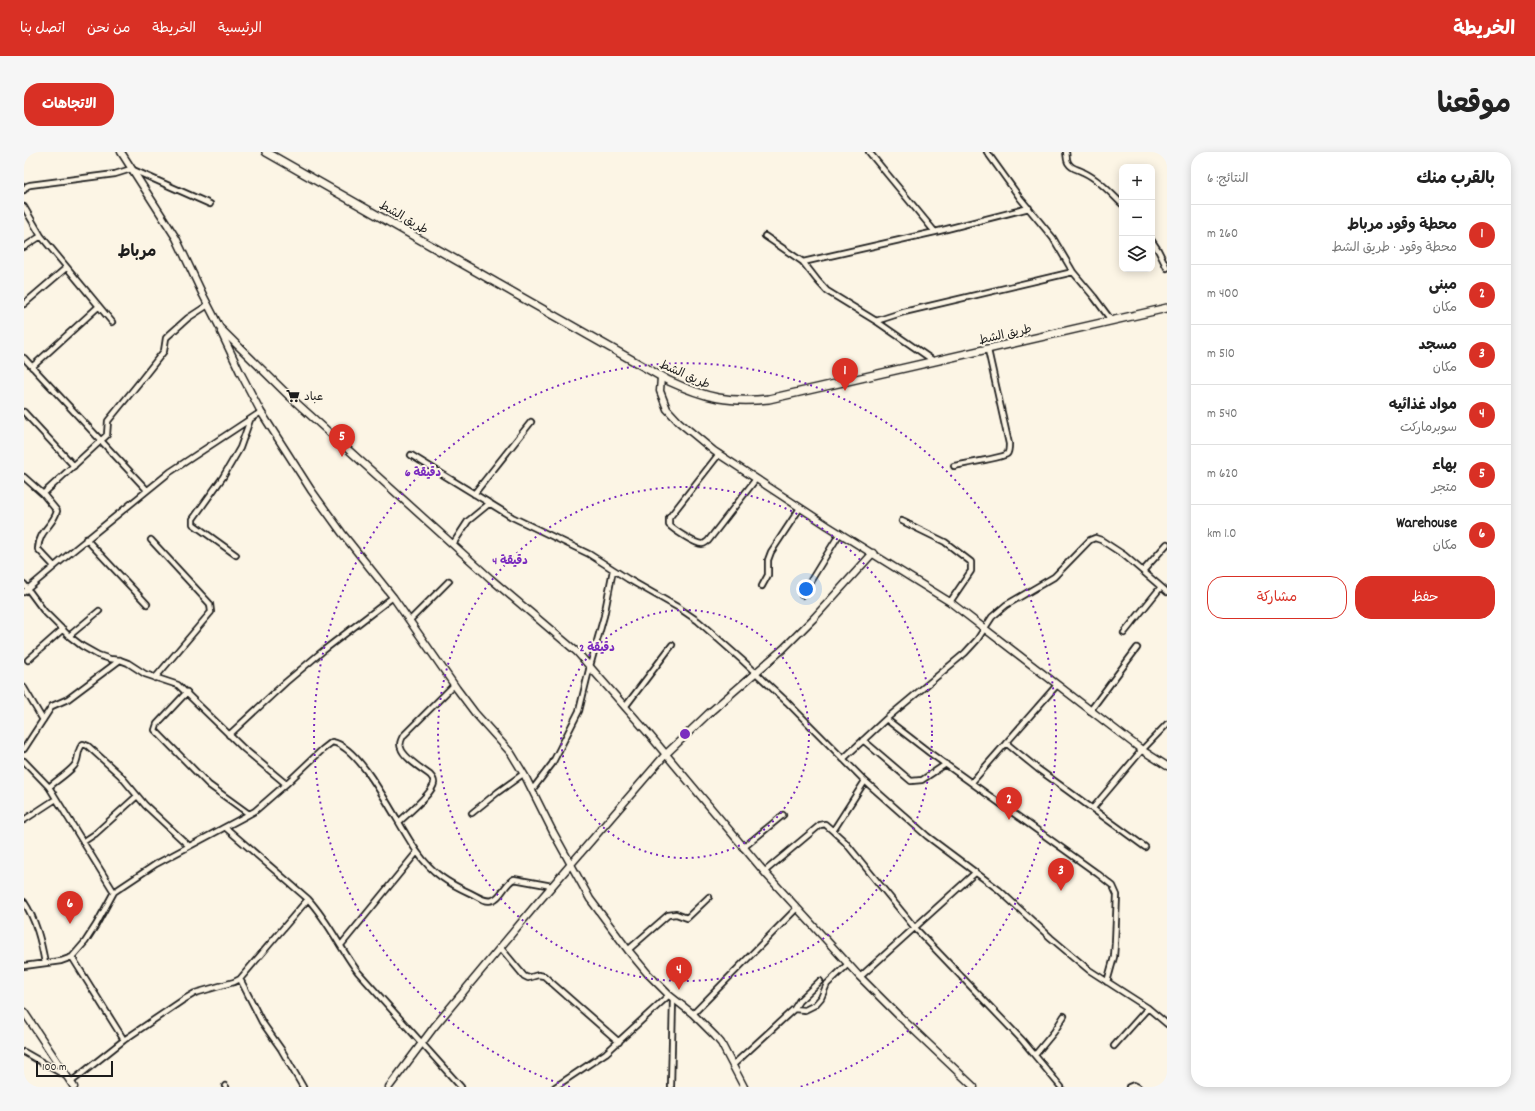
<!DOCTYPE html>
<html lang="ar">
<meta charset="utf-8">
<style>
:root{--surface:#fff;--page:#f6f6f6;--text:#222;--muted:#767676;--line:#e0e0e0;--accent:#d93025}
body{margin:0;font-family:Dekko,"Playpen Sans Arabic",sans-serif;background:var(--page);color:var(--text);direction:rtl}
.controls{position:absolute;right:12px;top:12px;display:grid;overflow:hidden;border-radius:8px;box-shadow:0 2px 10px #0003}
.controls button{width:36px;height:36px;display:grid;place-items:center;padding:0;border:0;border-bottom:1px solid var(--line);background:var(--surface);color:var(--text);font:20px sans-serif}
.scale{position:absolute;left:12px;bottom:10px;width:77px;box-sizing:border-box;padding-left:4px;border:2px solid #1c1c1c;border-top:0;font-size:11px;line-height:14px;white-space:nowrap;color:#1c1c1c;-webkit-text-stroke:3px #fcf5e5;paint-order:stroke}
.you{position:absolute;left:782px;top:437px;width:14px;height:14px;margin:-10px;border:3px solid #fff;border-radius:50%;background:#1a73e8;box-shadow:0 0 0 6px #1a73e833}
.badge{display:grid;place-items:center;width:26px;height:26px;border-radius:50%;background:var(--accent);color:#fff;font-size:13px;font-weight:700}
.pin{position:absolute;translate:-50% -33px;filter:drop-shadow(0 1px 2px #0008)}
.pin::after{content:'';position:absolute;top:21px;width:14px;height:12px;background:inherit;clip-path:polygon(0 0,100% 0,50% 100%)}
.list{margin:0;padding:0;list-style:none}
h2{display:flex;justify-content:space-between;align-items:center;height:52px;margin:0;padding:0 16px;font-size:17px}
h2 small{font-size:13px;font-weight:400;color:var(--muted)}
.list li{display:grid;grid-template-columns:26px 1fr auto;gap:12px;align-items:center;box-sizing:border-box;height:60px;padding:0 16px;border-top:1px solid var(--line)}
.list b{display:block;font-size:15px;white-space:nowrap}
.list p{margin:0;font-size:13px;white-space:nowrap;color:var(--muted)}
.list em{font-size:13px;font-style:normal;color:var(--muted)}
.actions{display:flex;gap:8px;padding:12px 16px}
.actions a{flex:1;padding:9px 0;border:1px solid var(--accent);border-radius:16px;text-align:center;font-size:14px;color:var(--accent)}
.actions .main{background:var(--accent);color:#fff}
.icon{flex:none;width:22px;height:22px;fill:none;stroke:currentColor;stroke-width:2;stroke-linecap:round;stroke-linejoin:round}
.map{position:relative;flex:none;width:1143px;height:935px;overflow:hidden;direction:ltr;border-radius:16px}
header{display:flex;align-items:center;gap:24px;box-sizing:border-box;height:56px;padding:0 20px;background:var(--accent);color:#fff}
header strong{font-size:19px}
nav{display:flex;gap:22px;margin-inline-start:auto;font-size:14px}
.intro{display:flex;align-items:center;justify-content:space-between;box-sizing:border-box;height:96px;padding:0 24px}
h1{margin:0;font-size:28px}
.button{padding:10px 18px;border-radius:16px;background:var(--accent);color:#fff;font-size:14px;font-weight:700}
main{display:flex;gap:24px;padding:0 24px}
aside{flex:1;background:var(--surface);border-radius:16px;box-shadow:0 2px 10px #0003}
.map>svg:first-child{display:block}
</style>
<header>
<strong>الخريطة</strong>
<nav><a>الرئيسية</a><a>الخريطة</a><a>من نحن</a><a>اتصل بنا</a></nav>
</header>
<div class="intro"><h1>موقعنا</h1><a class="button">الاتجاهات</a></div>
<main>
<aside>
<h2>بالقرب منك<small>النتائج: 6</small></h2>
<ul class="list">
<li><span class="badge">1</span><div><b>محطة وقود مرباط</b><p>محطة وقود · طريق الشط</p></div><em>260 m</em></li>
<li><span class="badge">2</span><div><b>مبنى</b><p>مكان</p></div><em>400 m</em></li>
<li><span class="badge">3</span><div><b>مسجد</b><p>مكان</p></div><em>510 m</em></li>
<li><span class="badge">4</span><div><b>مواد غذائيه</b><p>سوبرماركت</p></div><em>540 m</em></li>
<li><span class="badge">5</span><div><b>بهاء</b><p>متجر</p></div><em>620 m</em></li>
<li><span class="badge">6</span><div><b>Warehouse</b><p>مكان</p></div><em>1.0 km</em></li>
</ul>
<div class="actions"><a class="main">حفظ</a><a>مشاركة</a></div>
</aside>
<div class="map">
<svg width="1143" height="935" viewBox="0 0 1143 935">
<rect width="100%" height="100%" fill="#fcf5e5"/>
<filter id="ink" filterUnits="userSpaceOnUse"><feTurbulence type="fractalNoise" baseFrequency=".025" numOctaves="2"/><feDisplacementMap in="SourceGraphic" scale="8" xChannelSelector="R" yChannelSelector="G"/><feConvolveMatrix kernelMatrix="1 2 1 2 8 2 1 2 1" color-interpolation-filters="sRGB"/></filter>
<g filter="url(#ink)">
<g fill="none" stroke-linecap="round" stroke-linejoin="round">
<g stroke="#1c1c1c" stroke-width="8">
<path id="minor" d="M845,0L911,80
M963,0L996,46L1029,86L1049,120L1070,145L1087,168
M1042,0C1043,4 1042,9 1045,12C1048,17 1054,17 1059,20C1074,27 1086,40 1098,52
M0,38L3,34L6,33L91,22L107,17L186,52
M0,55L17,84L88,170
M741,84L779,110L793,128L803,139L852,169L910,209
M1128,89L1134,98L1143,116
M0,95L17,84
M779,110L911,80L1005,56
M0,152L42,116
M852,169L880,160L1049,120
M0,206L123,338
M8,215L74,155
M0,260L50,314
M695,302L645,366V373C650,378 671,392 678,392C681,392 682,390 684,389L732,327
M387,303L488,365L565,402L604,427L655,456L674,469L718,508L763,550L841,629L903,684L975,738L1027,786L1065,818L1124,856L1143,872
M930,314C938,312 979,306 983,302C985,300 985,295 985,292L964,198
M0,325L19,342L33,359C29,374 15,378 14,397L30,414
M19,342L83,283L84,269L114,232L140,199L142,186L145,183L164,166L184,153
M450,342L507,270
M878,369L921,390L947,410V419L926,450
M62,387L123,452
M127,388L186,452L187,460L131,526
M429,392L444,369L466,351
M212,403L169,372V367L199,325L216,296L226,268
M1119,419L1143,392
M0,432L20,459L45,484L58,494L74,503L86,507L96,508L104,511L121,522L154,533L219,596L262,632L299,597L308,590C339,595 375,676 394,701C408,721 424,731 446,741C453,744 461,751 469,748C478,745 481,731 490,727L528,734
M738,434L744,423V408L747,400L776,356
M0,440L45,402L146,320L237,260
M778,443L816,381
M386,468L425,429
M1100,481L1137,435
M45,484L75,459
M4,508L39,477
M0,536L19,568
M163,540L133,572L131,578L185,633L225,662
M601,555L648,493
M1066,559L1113,496
M862,567L906,601L1074,722L1089,734L1093,743L1091,791L1090,805L1083,830
M205,583L262,530L300,498L369,445
M839,588L887,629L898,628L922,612
M982,591L1014,617L1121,695
M0,597L28,554L44,547L96,508
M819,607L862,567L941,501L953,488L968,465L982,453L1030,425L1066,388L1071,386L1077,388L1100,403L1143,440
M0,609L25,635L90,740
M841,629L809,679L821,690L891,776L998,888L1037,935
M948,630L1033,533
M25,635C33,628 43,622 50,614C56,607 52,598 59,592L64,594L96,623L121,653L165,694
M508,638L528,612L555,559L566,514L580,464L589,418
M1069,656L1118,598L1143,572
M448,661L474,640L499,622
M0,668L32,647
M375,670C383,662 409,641 410,631C410,628 408,625 406,623C398,617 379,605 377,596C375,592 377,588 379,584L430,533
M202,676L284,747C305,770 316,796 334,820L437,935
M59,690L71,682L113,644
M719,696L759,663
M740,720L796,673L801,672L809,679
M0,750C12,768 17,789 21,811
M317,793L393,700
M476,795L500,824L504,826L514,823L520,824L595,890
M604,798L644,763L652,762L663,766L685,745
M48,805L100,888
M0,814L37,809L48,805L61,790L72,773L90,740L132,712L220,665L231,659L262,632
M836,825L951,721
M216,827L238,870L257,897L279,935
M770,857L775,849L796,829
M669,862L773,756
M1090,894L1124,856
M0,900L42,924
M1011,903L1030,880L1040,864
M709,913L770,857L781,858L791,853L797,846L803,832L824,812
M47,930L100,888L159,848L171,841L210,830L216,827L284,747
M201,934L202,935
M531,935L582,901L645,843
M647,935L649,847
M1105,935L1110,933L1114,935"/>
</g>
<g stroke="#1c1c1c" stroke-width="9">
<path id="tertiary" d="M97,0L152,86L179,143L196,176L265,244L467,427L553,500L624,581L743,723L836,825L874,863L950,935
M197,180L216,220L237,260L287,338L318,381L369,445L433,537L451,561L487,601L501,624L529,680L566,747L604,798L624,822L645,843L669,862L691,884L697,891L720,935
M637,225L636,239L643,257L655,270L690,299L804,374L926,450L1118,598L1143,614
M0,860L50,935
M365,935L410,875L510,755L641,603L685,561L759,497L789,467L849,401"/>
</g>
<g stroke="#1c1c1c" stroke-width="10">
<path id="secondary" d="M242,0L645,229C682,246 705,251 745,247L1143,156"/>
</g>
<use href="#minor" stroke="#fcf5e5" stroke-width="4.5"/>
<use href="#tertiary" stroke="#fcf5e5" stroke-width="6"/>
<use href="#secondary" stroke="#fcf5e5" stroke-width="7"/>
</g>
</g>
<g fill="none" stroke="#7b2cbf" stroke-width="2" stroke-dasharray="2 4">
<circle cx="661" cy="582" r="124"/>
<circle cx="661" cy="582" r="247"/>
<path d="M546 935A371 371 0 1 1 776 935"/>
</g>
<defs>
<g id="supermarket-bare" transform="scale(1.08)"><path d="M-6-5.5h2.5l.6 2H6L4.5 2H-2.5L-4.4-4H-6ZM-1.5 3.2a1.3 1.3 0 1 0 .1 0ZM3 3.2a1.3 1.3 0 1 0 .1 0Z" fill="#1c1c1c" stroke="#fcf5e5" stroke-width="2.5" paint-order="stroke"/></g>
</defs>
<g fill-rule="evenodd">
<use href="#supermarket-bare" x="269" y="244"/>
</g>
<g text-anchor="middle" stroke-width="4" stroke-linejoin="round" paint-order="stroke">
<g font-size="12" fill="#1c1c1c" stroke="#fcf5e5">
<text transform="translate(380 65) rotate(30)" y="4">طريق الشط</text>
<text transform="translate(981 182) rotate(-13)" y="4">طريق الشط</text>
<text transform="translate(661 222) rotate(24)" y="4">طريق الشط</text>
</g>
<g font-size="12" fill="#1c1c1c" stroke="#fcf5e5" text-anchor="start">
<text x="280" y="248">عباد</text>
</g>
<g font-size="16" font-weight="bold" fill="#1c1c1c" stroke="#fcf5e5">
<text x="113" y="104">مرباط</text>
</g>
</g>
<circle cx="661" cy="582" r="6" fill="#7b2cbf" stroke="#fcf5e5" stroke-width="2"/>
<g font-size="12" text-anchor="middle" font-weight="bold" fill="#7b2cbf" stroke="#fcf5e5" stroke-width="4" stroke-linejoin="round" paint-order="stroke">
<text x="399" y="324">6 دقيقة</text>
<text x="486" y="412">4 دقيقة</text>
<text x="573" y="499">2 دقيقة</text>
</g>
</svg>
<div class="controls">
<button>+</button>
<button>−</button>
<button><svg class="icon" aria-label="layers" viewBox="0 0 24 24"><path d="M12 4l9 5-9 5-9-5zM3 14l9 5 9-5"/></svg></button>
</div>
<div class="scale">100 m</div>
<div class="you"></div>
<div class="pin badge" style="left:821px;top:239px">1</div>
<div class="pin badge" style="left:985px;top:668px">2</div>
<div class="pin badge" style="left:1037px;top:739px">3</div>
<div class="pin badge" style="left:655px;top:838px">4</div>
<div class="pin badge" style="left:318px;top:305px">5</div>
<div class="pin badge" style="left:46px;top:772px">6</div>
</div>
</main>
